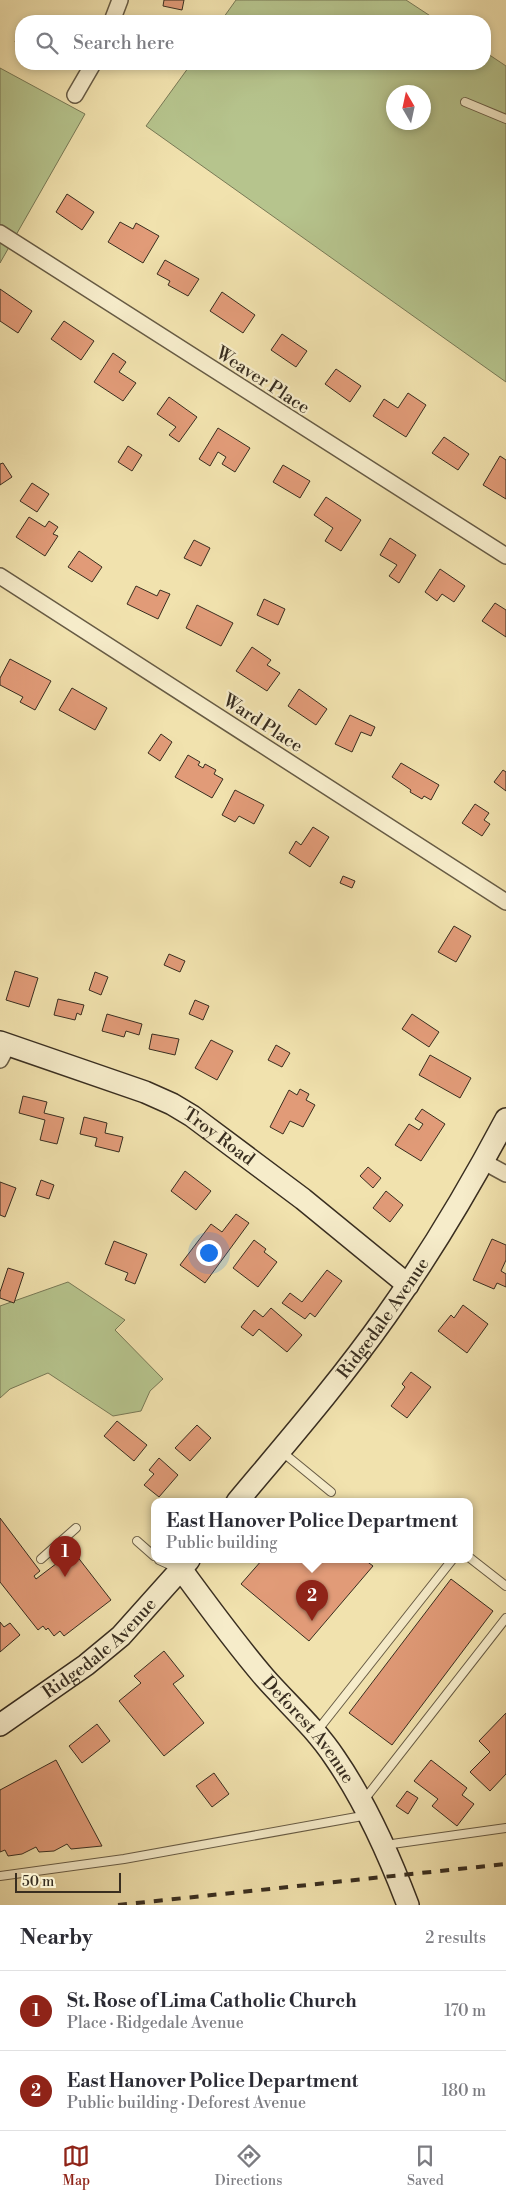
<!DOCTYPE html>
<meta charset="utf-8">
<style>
:root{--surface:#fff;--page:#f2f2f3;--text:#2b2b33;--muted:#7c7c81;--line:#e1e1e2;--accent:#8f2418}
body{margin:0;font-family:"Libre Bodoni",serif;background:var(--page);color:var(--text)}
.compass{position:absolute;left:386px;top:85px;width:45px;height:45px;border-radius:50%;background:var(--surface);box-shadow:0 2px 8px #0003;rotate:351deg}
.scale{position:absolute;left:15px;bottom:12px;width:106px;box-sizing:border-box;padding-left:5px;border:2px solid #392e20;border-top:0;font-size:14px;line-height:18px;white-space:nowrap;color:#392e20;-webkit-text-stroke:4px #f6ecca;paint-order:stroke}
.you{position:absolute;left:208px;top:1252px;width:18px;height:18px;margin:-12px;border:4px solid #fff;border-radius:50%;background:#1a73e8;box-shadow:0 0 0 8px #1a73e833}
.badge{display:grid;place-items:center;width:32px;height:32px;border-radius:50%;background:var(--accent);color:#fff;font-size:16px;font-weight:700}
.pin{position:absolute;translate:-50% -41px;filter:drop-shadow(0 1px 2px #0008)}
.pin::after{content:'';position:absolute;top:26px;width:18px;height:15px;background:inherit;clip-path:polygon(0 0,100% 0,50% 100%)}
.popup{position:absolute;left:151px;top:1498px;width:322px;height:65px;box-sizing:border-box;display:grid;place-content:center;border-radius:10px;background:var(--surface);filter:drop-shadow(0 1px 4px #0005);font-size:16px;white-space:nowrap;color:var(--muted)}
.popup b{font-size:19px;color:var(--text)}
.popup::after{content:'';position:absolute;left:50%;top:100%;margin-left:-10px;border:10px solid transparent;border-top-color:var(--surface)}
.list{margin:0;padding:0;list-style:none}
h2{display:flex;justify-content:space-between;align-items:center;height:65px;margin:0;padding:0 20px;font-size:21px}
h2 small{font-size:16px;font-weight:400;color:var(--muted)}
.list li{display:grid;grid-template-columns:32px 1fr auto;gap:15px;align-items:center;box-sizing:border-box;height:80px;padding:0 20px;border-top:1px solid var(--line)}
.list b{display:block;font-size:19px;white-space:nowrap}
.list p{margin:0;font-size:16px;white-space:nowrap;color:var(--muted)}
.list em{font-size:16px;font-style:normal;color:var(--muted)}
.icon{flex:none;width:28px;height:28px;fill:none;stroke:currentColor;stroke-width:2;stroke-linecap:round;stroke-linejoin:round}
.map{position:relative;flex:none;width:506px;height:1905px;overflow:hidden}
.search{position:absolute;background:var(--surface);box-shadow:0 2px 8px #0003;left:15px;right:15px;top:15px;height:55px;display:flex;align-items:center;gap:12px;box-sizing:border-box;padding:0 18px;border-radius:20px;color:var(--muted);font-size:19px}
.sheet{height:225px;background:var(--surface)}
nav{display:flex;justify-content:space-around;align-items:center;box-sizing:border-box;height:70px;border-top:1px solid var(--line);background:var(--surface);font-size:14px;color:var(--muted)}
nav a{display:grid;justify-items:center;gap:2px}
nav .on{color:var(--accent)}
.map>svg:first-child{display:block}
</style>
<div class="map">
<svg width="506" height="1905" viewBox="0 0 506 1905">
<rect width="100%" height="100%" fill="#f1e2ae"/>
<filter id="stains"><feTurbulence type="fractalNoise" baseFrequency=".004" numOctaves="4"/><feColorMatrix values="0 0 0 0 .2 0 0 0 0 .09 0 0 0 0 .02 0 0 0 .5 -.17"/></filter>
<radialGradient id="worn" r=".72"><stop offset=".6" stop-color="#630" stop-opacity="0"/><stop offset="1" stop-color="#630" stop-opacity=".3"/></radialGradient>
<path fill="#b6c48d" stroke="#787956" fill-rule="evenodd" d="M236,0H406L438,21H221Z
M485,52L506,66V382L146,126L191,64H485ZM394,92H424V122H394Z
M0,68L85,114L0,263Z
M68,1282L125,1320L115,1330L163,1379L150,1391L141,1411L113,1416L48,1373L10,1389L0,1398V1306Z"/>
<path fill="#e19b78" stroke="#392e20" d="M164,0H184L182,10L163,6Z
M21,31V45L15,42Z
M67,194L94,212L82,230L56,212Z
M120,222L133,229L136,223L159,236L143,263L108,242Z
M165,260L199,279L188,296L168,285L170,281L157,274Z
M0,289L32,311L18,333L0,321Z
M222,292L255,315L243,333L210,311Z
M64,321L94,341L81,360L51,339Z
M282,334L307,351L296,367L271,350Z
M113,353L126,362L119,372L136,383L123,401L94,382Z
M336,369L361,386L350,402L325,384Z
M408,393L426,405L406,437L373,416L384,399L398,408Z
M169,397L197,417L179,442L169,435L176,427L157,414Z
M218,428L250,448L235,472L222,464L226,457L218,452L210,466L199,459Z
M444,437L469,454L458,470L432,453Z
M128,446L142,455L132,471L118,462Z
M500,456L506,460V499L483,485Z
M3,463L12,477L0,485V464Z
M283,465L310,481L300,498L273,482Z
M32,483L49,494L37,512L20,501Z
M326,497L361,520L341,551L325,541L333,528L314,515Z
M29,517L45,527L49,521L58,527L53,534L58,536L45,556L16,537Z
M390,538L416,555L399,583L389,576L397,565L380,555Z
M194,540L210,548L201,566L184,558Z
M79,551L102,567L92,582L68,567Z
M440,569L465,586L454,602L442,594L437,601L425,592Z
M136,586L157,596L160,590L170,594L158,619L127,604Z
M264,599L285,609L278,625L257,615Z
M495,603L506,610V637L482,621Z
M197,605L233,623L221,646L186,628Z
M252,647L271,660L267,665L280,673L267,691L236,671Z
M10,659L51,681L35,710L20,702L23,697L0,685V678Z
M72,688L107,708L95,730L59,710Z
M299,689L327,709L316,725L288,706Z
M350,715L375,727L371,736L361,732L352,752L335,744Z
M161,734L172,742L160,761L148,753Z
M188,755L200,762L198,765L203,768L205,764L216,770L214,774L223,779L212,798L175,777Z
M401,763L439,785L431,800L424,796L422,799L410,792L411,790L392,777Z
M503,770L506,772V791L494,782Z
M235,790L264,805L254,824L239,816L235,822L222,815Z
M475,804L489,813L484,820L490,824L482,836L462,823Z
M313,827L329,837L310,867L289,853L296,841L301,845Z
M343,876L355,881L352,888L340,883Z
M454,926L471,936L456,962L438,952Z
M169,954L185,961L180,972L164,965Z
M15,971L38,978L29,1007L6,1000Z
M95,972L108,977L101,995L89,990Z
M58,999L84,1005L81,1015L77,1013L75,1020L54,1015Z
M195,1000L209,1006L203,1020L189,1014Z
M107,1014L142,1024L139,1035L126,1031L124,1037L102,1031Z
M412,1014L439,1032L429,1047L402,1029Z
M152,1034L179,1039L175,1055L149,1049Z
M211,1040L233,1051L217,1080L195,1068Z
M276,1045L290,1053L282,1067L268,1060Z
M430,1055L471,1078L460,1098L419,1075Z
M300,1089L309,1094L306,1100L315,1105L303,1127L290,1121L283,1134L270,1127L289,1090L297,1095Z
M23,1096L47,1102L44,1113L64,1118L57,1144L40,1140L45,1120L19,1113Z
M422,1109L445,1124L421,1161L395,1145L409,1124L419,1130L423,1124L415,1119Z
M84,1117L107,1123L105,1133L123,1137L119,1152L95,1146L97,1138L80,1134Z
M368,1167L381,1178L373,1188L360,1176Z
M185,1171L211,1191L196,1210L171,1191Z
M41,1180L54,1185L49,1199L36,1195Z
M0,1182L16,1188L5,1217L0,1215Z
M386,1191L403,1205L390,1222L373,1208Z
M236,1214L249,1223L205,1283L180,1265L211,1224L222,1232Z
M492,1239L506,1245V1260L501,1271L506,1274V1287L497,1283L494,1289L473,1280Z
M254,1240L266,1249L264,1252L277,1262L258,1287L233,1268Z
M114,1241L147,1254L135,1284L125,1280L128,1273L105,1264Z
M8,1268L24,1273L14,1303L0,1298V1292Z
M327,1270L342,1281L315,1317L310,1313L305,1319L282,1303L290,1293L302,1302Z
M463,1305L488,1324L467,1353L438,1331L451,1315L454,1318Z
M271,1308L302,1335L287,1352L259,1329L253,1336L241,1327L254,1310L263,1317Z
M411,1372L431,1387L407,1418L391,1406L405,1387L402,1384Z
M117,1421L147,1445L134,1461L104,1436Z
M197,1425L211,1438L190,1461L175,1448Z
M159,1458L178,1475L159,1497L144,1485L154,1474L149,1470Z
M0,1518L40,1571L34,1576L36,1579L73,1551L111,1600L64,1636L60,1631L54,1636L48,1628L46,1630L43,1626L38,1630L0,1582Z
M262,1560H365L373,1566L309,1641L241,1584Z
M451,1579L493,1611L392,1745L349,1713Z
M0,1622L4,1627L10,1623L20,1635L0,1652Z
M164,1651L184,1676L173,1684L204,1723L164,1756L119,1701L141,1683L134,1676Z
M506,1713V1774L490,1791L470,1772L490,1752L479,1741Z
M97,1724L110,1741L82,1763L69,1746Z
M56,1760L102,1846L71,1849L67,1844L54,1851L39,1852L36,1847L22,1854L8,1856L5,1850L0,1852V1790Z
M431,1760L467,1788L462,1795L474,1804L457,1826L432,1806L438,1799L414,1781Z
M214,1773L229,1794L212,1807L196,1786Z
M407,1791L418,1798L408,1814L396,1806Z"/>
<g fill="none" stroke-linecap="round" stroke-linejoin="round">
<g stroke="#675b44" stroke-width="10">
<path id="lane" d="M465,102L506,119
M281,1451L331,1492
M137,1541L154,1556
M470,1558L506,1586
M41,1559L76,1528
M159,1560L179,1569
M317,1731L452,1560
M364,1800L506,1618
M385,1845L506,1828
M0,1876L124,1859L368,1815"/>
</g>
<g stroke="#675b44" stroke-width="18">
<path id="street" d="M112,21L120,0
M75,95L93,64
M0,233L506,556
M0,576L506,902
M0,1060L8,1045
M484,1162L506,1174"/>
</g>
<g stroke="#392e20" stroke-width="24">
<g id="secondary">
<path id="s1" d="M0,1042L145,1092L172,1104L192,1116L303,1199L408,1285"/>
<path id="s2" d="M237,1502C288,1441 340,1381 386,1316C430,1254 470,1187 506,1119"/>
<path id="s3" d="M181,1569C208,1606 235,1643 265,1678C289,1705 315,1728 335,1758C366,1803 389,1855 408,1905"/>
<path id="s4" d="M0,1725L86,1665L121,1636L189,1560"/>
</g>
</g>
<use href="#lane" stroke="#f6ecca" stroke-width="8"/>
<use href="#street" stroke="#f6ecca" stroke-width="15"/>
<use href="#secondary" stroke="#f6ecca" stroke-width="21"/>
<path stroke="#392e20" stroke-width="4" stroke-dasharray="9 9" stroke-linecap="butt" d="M118,1905L506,1864"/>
</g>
<g text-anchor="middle" stroke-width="4.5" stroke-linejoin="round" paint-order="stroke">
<g font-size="18" fill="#392e20" stroke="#f6ecca">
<text transform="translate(263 380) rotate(33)" y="6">Weaver Place</text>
<text transform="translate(263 723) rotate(33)" y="6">Ward Place</text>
<text dy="6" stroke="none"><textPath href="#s1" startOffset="240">Troy Road</textPath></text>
<text dy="6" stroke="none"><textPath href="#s2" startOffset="235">Ridgedale Avenue</textPath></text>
<text dy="6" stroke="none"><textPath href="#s4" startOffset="126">Ridgedale Avenue</textPath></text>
<text dy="6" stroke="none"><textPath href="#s3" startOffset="205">Deforest Avenue</textPath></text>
</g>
</g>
<rect width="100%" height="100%" filter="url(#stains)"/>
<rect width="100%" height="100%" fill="url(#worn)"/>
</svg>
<svg class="compass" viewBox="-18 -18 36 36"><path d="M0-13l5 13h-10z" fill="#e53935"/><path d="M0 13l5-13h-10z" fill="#7c7c81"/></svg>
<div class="scale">50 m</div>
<div class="you"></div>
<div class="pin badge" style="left:65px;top:1577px">1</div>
<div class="pin badge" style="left:312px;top:1621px">2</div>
<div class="popup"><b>East Hanover Police Department</b>Public building</div>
<div class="search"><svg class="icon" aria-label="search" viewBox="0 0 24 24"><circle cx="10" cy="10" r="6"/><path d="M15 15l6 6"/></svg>Search here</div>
</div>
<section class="sheet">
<h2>Nearby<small>2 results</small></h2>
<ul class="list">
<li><span class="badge">1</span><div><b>St. Rose of Lima Catholic Church</b><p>Place · Ridgedale Avenue</p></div><em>170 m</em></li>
<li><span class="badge">2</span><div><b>East Hanover Police Department</b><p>Public building · Deforest Avenue</p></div><em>180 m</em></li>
</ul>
</section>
<nav>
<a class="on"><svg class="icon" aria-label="map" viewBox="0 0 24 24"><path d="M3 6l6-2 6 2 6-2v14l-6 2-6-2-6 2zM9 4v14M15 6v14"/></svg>Map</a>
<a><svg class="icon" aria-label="directions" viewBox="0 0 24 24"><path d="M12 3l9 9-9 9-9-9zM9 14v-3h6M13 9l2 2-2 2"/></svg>Directions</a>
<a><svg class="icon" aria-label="saved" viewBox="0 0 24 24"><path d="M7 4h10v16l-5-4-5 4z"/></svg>Saved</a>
</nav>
